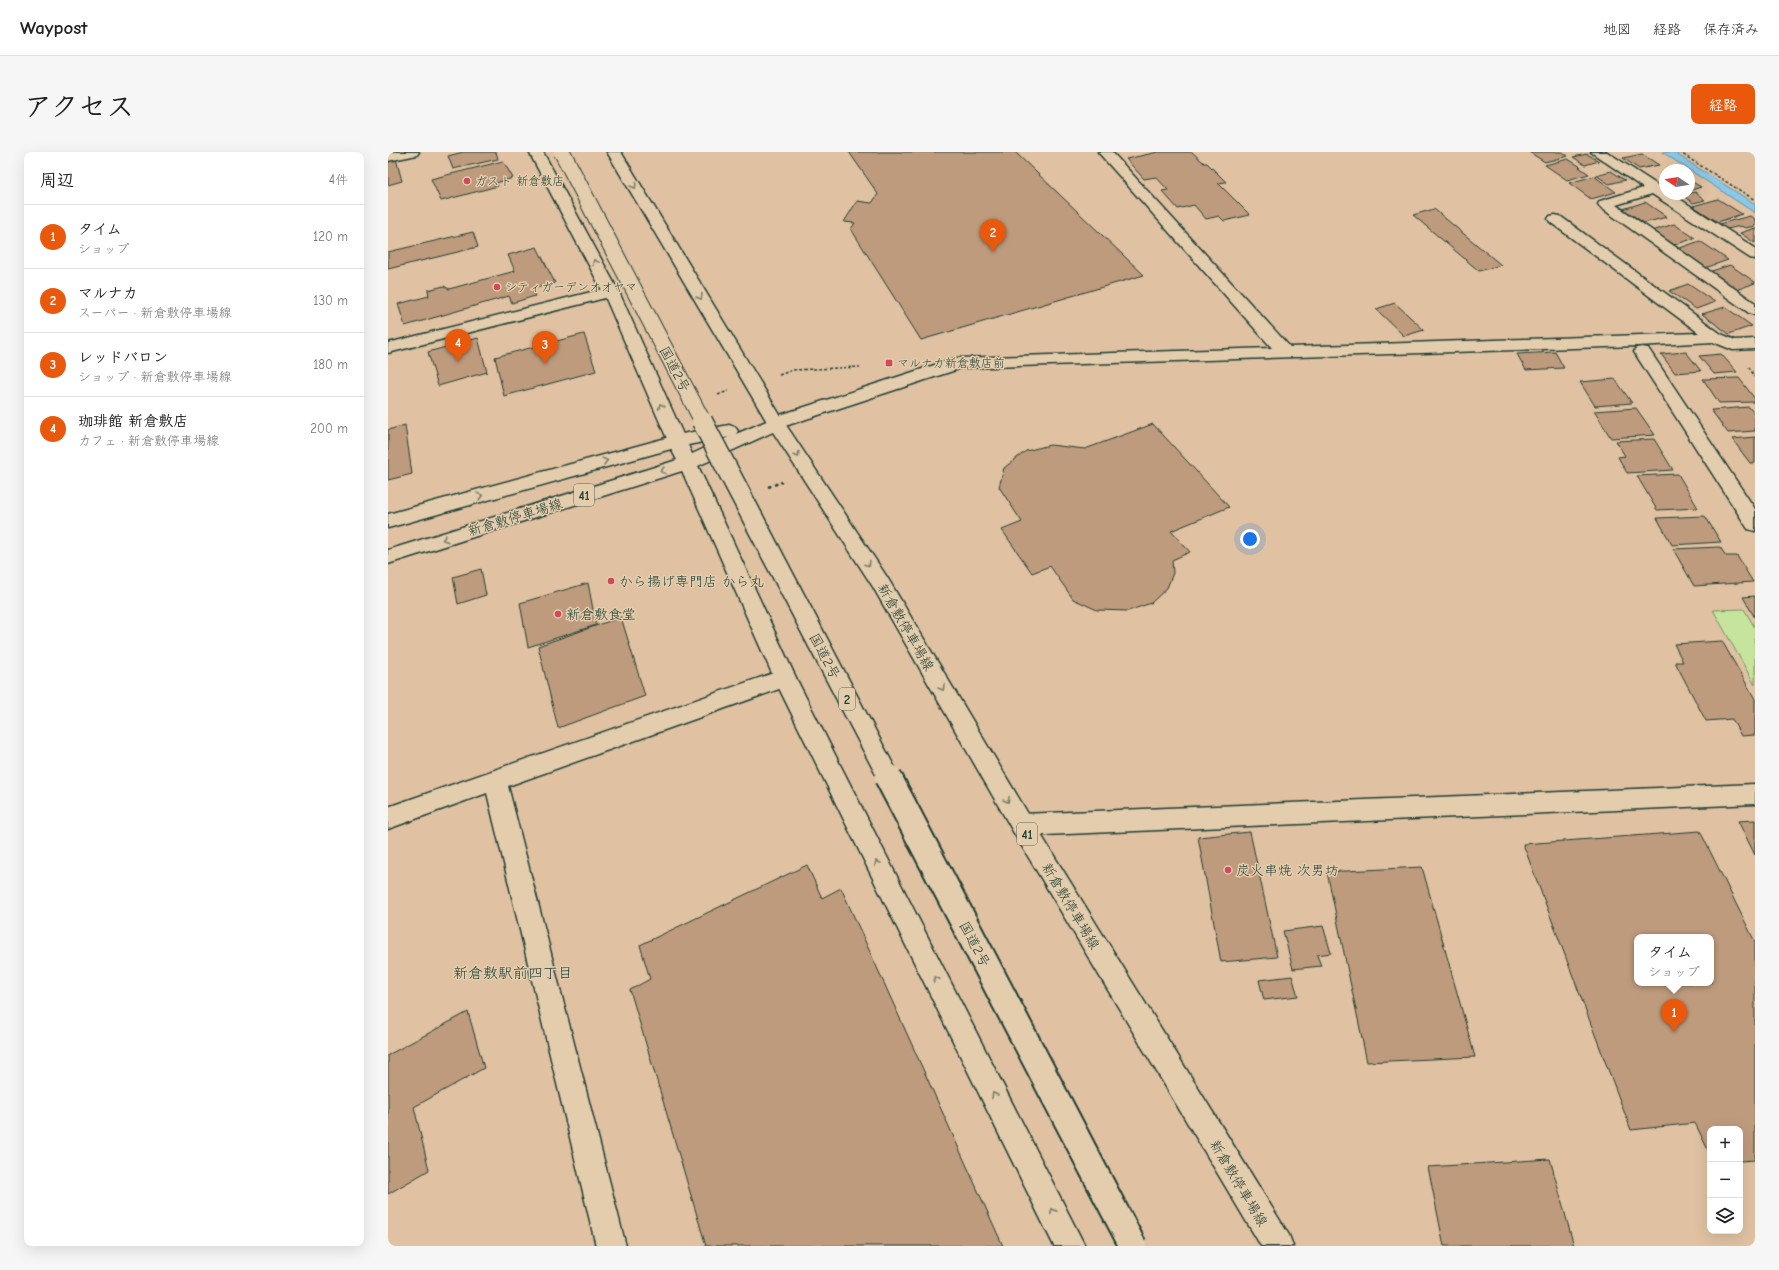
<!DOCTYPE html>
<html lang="ja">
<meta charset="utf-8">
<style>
:root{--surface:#fff;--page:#f6f6f6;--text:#202124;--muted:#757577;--line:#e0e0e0;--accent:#ea580c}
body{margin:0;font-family:"Comic Neue","Klee One",sans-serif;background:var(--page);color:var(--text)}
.controls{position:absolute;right:12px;bottom:12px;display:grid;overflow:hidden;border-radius:8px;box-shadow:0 4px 16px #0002}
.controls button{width:36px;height:36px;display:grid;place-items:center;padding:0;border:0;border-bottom:1px solid var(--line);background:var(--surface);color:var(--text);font:20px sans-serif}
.compass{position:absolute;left:1271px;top:12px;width:36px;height:36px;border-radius:50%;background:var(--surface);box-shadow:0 4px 16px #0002;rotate:282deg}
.you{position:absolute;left:862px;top:387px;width:14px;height:14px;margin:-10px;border:3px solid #fff;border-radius:50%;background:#1a73e8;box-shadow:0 0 0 6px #1a73e833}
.badge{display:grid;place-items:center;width:26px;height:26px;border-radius:50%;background:var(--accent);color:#fff;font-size:13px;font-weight:700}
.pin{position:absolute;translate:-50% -33px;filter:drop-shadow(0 1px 2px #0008)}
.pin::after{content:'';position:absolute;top:21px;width:14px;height:12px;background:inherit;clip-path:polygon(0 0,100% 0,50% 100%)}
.popup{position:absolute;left:1246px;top:782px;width:80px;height:52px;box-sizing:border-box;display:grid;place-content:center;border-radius:8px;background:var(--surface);filter:drop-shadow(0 1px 3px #0005);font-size:13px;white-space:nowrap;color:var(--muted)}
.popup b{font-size:15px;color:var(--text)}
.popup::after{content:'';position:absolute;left:50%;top:100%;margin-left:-8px;border:8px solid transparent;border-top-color:var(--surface)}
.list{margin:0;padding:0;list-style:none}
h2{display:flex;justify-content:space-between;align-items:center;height:52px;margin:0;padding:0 16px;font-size:17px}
h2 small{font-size:13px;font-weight:400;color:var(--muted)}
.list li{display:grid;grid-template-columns:26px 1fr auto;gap:12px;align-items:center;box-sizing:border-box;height:64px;padding:0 16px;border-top:1px solid var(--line)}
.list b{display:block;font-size:15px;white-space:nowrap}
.list p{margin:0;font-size:13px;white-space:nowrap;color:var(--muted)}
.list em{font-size:13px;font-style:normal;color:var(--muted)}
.icon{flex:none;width:22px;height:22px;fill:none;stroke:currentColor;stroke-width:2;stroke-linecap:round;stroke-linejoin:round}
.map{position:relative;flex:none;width:1367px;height:1094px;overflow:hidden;border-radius:8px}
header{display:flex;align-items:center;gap:24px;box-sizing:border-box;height:56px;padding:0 20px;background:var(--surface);border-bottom:1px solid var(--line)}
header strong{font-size:19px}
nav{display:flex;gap:22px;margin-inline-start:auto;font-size:14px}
.intro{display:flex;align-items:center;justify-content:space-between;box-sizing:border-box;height:96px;padding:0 24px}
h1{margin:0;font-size:28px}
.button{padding:10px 18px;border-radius:8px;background:var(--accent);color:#fff;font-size:14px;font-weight:700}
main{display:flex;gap:24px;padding:0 24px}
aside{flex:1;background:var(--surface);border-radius:8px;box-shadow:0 4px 16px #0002}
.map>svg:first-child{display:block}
</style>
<header>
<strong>Waypost</strong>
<nav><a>地図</a><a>経路</a><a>保存済み</a></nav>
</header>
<div class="intro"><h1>アクセス</h1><a class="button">経路</a></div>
<main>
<aside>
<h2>周辺<small>4件</small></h2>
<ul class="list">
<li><span class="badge">1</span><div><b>タイム</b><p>ショップ</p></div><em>120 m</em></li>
<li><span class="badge">2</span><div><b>マルナカ</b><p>スーパー · 新倉敷停車場線</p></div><em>130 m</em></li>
<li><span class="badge">3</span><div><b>レッドバロン</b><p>ショップ · 新倉敷停車場線</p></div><em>180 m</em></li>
<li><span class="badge">4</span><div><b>珈琲館 新倉敷店</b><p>カフェ · 新倉敷停車場線</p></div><em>200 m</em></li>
</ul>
</aside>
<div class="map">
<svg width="1367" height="1094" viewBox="0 0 1367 1094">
<rect width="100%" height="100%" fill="#e0c2a2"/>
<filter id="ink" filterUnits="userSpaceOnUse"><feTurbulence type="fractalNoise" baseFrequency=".025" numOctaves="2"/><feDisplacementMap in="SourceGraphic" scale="8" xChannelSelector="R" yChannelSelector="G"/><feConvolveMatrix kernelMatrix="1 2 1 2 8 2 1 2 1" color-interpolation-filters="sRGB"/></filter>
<g filter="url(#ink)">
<path fill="#c6e49c" stroke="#729068" d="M1356,457L1367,476V533L1325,458Z"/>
<path fill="#8ac8ea" stroke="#5f90a1" d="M1274,0H1285L1367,52V61Z"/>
<path fill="#bf9b7d" stroke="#1f3d34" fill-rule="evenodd" d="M75,0H108L110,7L65,17L60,4Z
M461,0H627L756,123L533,188L463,77L467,71L456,70L469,49L484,51L490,42Z
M770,0H804L816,11H819L838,30L830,31L862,63L836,69L831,64L818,67L806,53L790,57L774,39L780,38L768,25L756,27L738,7Z
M1141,0H1174L1180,4L1157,10Z
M1199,2L1211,9L1197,13L1185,5Z
M1254,2L1271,13L1251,17L1235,6Z
M8,7L14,29L0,33V9Z
M1180,7L1193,15H1191L1201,22L1179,28L1157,13Z
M115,9L125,26L108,31L110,34L53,49L43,27Z
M1223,19L1237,28L1221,32L1208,23Z
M1206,24L1228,40L1203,47L1181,31Z
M1301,28L1313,35L1301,39Z
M1307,40L1317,48L1305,51L1294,43Z
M1330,47L1354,62L1330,70L1305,54Z
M1257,50L1279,65L1256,71L1235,57Z
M1046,57L1113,113L1091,119L1025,63Z
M1362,64L1367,67V74L1357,76L1353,74L1339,77L1331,72Z
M1286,72L1307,86L1286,93L1264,79Z
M1367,76V91L1352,81Z
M85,80L90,95L0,117V100Z
M1312,89L1340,108L1317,116L1289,97Z
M149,95L167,131L144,137L147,144L124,151L121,144L17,174L10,152L41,144L40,138L56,134L61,137L127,119L120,103Z
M1342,113L1367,130V131L1348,138L1321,120Z
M1300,132L1327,150L1308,157L1281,139Z
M1007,151L1036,178L1016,184L988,157Z
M1337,155L1364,174L1341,182L1314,162Z
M196,182L208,219L116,244L107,205Z
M90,186L99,220L50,234L40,200Z
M1167,200L1176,216L1138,218L1129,202Z
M1298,200L1313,219L1287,221L1273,202Z
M1333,202L1349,220L1326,222L1311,204Z
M1351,226L1367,247V250L1331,251L1315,227Z
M1227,227L1244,251L1207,254L1192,230Z
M1361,255L1367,263V279L1340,281L1323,258Z
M1248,256L1267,283L1223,286L1206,259Z
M765,272L841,355L783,379L802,400L784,408L785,421L779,436L763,451L740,459L709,458L685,447L662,414L644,421L614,378L634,370L611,335L616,316L638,299L662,293L697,297Z
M17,273L24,322L0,328V278Z
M1367,285V311H1362L1344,287Z
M1266,287L1285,318L1239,321L1230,305L1237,304L1228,289Z
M1290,322L1310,356L1269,358L1249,324Z
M1317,364L1333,390L1284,393L1269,366Z
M1332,395L1338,404H1349L1365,430L1306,434L1285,397Z
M93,417L98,443L70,452L65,425Z
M200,431L208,473L140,495L132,451Z
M1367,444V466L1355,445Z
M233,465L257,544L170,576L150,494Z
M1334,489L1367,547V583L1353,584L1344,567L1318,569L1287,510H1295L1286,492Z
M1367,668V703L1350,669Z
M1312,679L1367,790V1008L1352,1009V977H1322V1002L1307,971L1243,978L1135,692ZM1249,785H1323V831H1249Z
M862,680L889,805L833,810L810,685Z
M419,713L434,746L453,736L615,1094H318L242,838L262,827L252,793Z
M1034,715L1087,905L979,910L939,720Z
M935,774L943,801L929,803L933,814L905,817L895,779Z
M904,824L910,844L876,848L871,828Z
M80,860L96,916L26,955L41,1018L0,1042V903Z
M1162,1007L1186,1094H1056L1040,1015Z"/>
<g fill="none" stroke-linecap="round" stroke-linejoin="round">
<g stroke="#1f3d34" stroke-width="3">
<path id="street" d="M5,0H31L29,3L0,9V1Z
M710,0H724L902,195L1311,181L1162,70L1160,67L1162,64L1167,63L1172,64L1333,182L1347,188L1367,187V197L1345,198L1325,190L1249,194L571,216L565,215L563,211L565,207L571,206L884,196Z
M1203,0H1219L1277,38V42H1284L1367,96V107L1362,106L1264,42L1228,53L1367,151V163L1361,161L1212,55L1210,52L1212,49L1255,36Z
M223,135L229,137L231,140L229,143L0,201V191Z
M1254,195L1260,196L1367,357V379L1360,377L1246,200L1248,196Z
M397,517L405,520L408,526L405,532L120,634L238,1094H208L99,641L0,677V655Z
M1367,632V652L634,684L626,681L622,673L626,665L634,662Z"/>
</g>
<g stroke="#1f3d34" stroke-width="3">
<path id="secondary" d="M141,0H155L231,140L298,289L295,293L289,295L283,293L280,289L215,140Z
M219,0H233L392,263L565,207L571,206L577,207L579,211L577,215L394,275L388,277L382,275Z"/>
</g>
<g stroke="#1f3d34" stroke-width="3">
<path id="primary" d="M388,265L394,267L499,425L642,665L901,1083L905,1094H873L626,681L485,435L385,280L310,314L408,526L697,1094H666L386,526L294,319L0,412V398L289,308L283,297L0,376V362L289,283L341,273L347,275L350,279L348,282ZM343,284L304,302L300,293L341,285Z"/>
</g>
<path stroke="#1f3d34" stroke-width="1.5" stroke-dasharray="3 2" stroke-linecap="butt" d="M1291,0L1367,48
M1361,215L1367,225
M391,223L405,218L472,215
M330,243L340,239"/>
<path stroke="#1f3d34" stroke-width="2.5" stroke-dasharray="3.5 3" stroke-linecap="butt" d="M380,335L394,330"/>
<use href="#street" fill="#e4cdad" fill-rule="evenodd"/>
<use href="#secondary" fill="#e4cdad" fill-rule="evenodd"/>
<use href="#primary" fill="#e4cdad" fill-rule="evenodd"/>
<g stroke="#1f3d34" stroke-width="18" stroke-linecap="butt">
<path id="highway-bridge-far2" d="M174,0L315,270"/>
</g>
<g stroke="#1f3d34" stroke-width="23" stroke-linecap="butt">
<path id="highway-bridge-far1" d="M314,269L501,626"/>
</g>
<g stroke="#1f3d34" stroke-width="30" stroke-linecap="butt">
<path id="highway-bridge" d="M500,625L745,1094"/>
</g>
<use href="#highway-bridge-far2" stroke="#e4cdad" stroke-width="16"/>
<use href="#highway-bridge-far1" stroke="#e4cdad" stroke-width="20"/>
<use href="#highway-bridge" stroke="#e4cdad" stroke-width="26"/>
</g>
<defs><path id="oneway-chevron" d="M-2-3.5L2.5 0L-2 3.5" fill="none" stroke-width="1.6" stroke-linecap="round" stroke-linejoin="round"/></defs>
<g stroke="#787e6a">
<use href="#oneway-chevron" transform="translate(246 34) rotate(59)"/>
<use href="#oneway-chevron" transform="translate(207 110) rotate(-118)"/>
<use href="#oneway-chevron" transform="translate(312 145) rotate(59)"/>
<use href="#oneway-chevron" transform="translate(273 254) rotate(-114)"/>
<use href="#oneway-chevron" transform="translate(409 303) rotate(56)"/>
<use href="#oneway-chevron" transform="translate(217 309) rotate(-15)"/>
<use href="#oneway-chevron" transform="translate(275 319) rotate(162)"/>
<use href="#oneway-chevron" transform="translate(92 344) rotate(-15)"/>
<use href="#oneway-chevron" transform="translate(57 387) rotate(163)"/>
<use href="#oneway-chevron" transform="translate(480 412) rotate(57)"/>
<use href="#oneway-chevron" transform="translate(554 536) rotate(60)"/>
<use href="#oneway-chevron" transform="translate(619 648) rotate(60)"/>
<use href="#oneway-chevron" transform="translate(489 711) rotate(-117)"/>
<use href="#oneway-chevron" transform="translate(548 827) rotate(-117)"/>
<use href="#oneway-chevron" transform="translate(606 943) rotate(-117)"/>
<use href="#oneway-chevron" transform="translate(665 1059) rotate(-117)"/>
</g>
</g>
<g fill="#d1495b" stroke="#e4cdad" stroke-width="1.5">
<circle cx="79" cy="29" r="4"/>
<circle cx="109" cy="135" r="4"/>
<rect x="497" y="207" width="8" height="8" rx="2"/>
<circle cx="223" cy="429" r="4"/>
<circle cx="170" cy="462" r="4"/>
<circle cx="840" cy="718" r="4"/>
</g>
<g text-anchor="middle" stroke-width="3" stroke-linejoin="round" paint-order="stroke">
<g font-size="12" fill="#1f3d34" stroke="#e4cdad" text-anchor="start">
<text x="87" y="33">ガスト 新倉敷店</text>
<text x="117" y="139">シティガーデンオオヤマ</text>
<text x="509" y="215">マルナカ新倉敷店前</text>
</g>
<g fill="#e4cdad" stroke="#5a6858" stroke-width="1">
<rect x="186" y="332" width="20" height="22" rx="3"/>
<rect x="451" y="536" width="16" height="22" rx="3"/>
<rect x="629" y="671" width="20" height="22" rx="3"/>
</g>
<g font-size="13" font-weight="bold" fill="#1f3d34">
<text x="196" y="348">41</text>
<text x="459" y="552">2</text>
<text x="639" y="687">41</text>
</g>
<g font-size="14" fill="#1f3d34" stroke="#e4cdad">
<text transform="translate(287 217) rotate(62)" y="5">国道2号</text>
<text transform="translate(127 365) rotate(-17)" y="5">新倉敷停車場線</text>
<text transform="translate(518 475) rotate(60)" y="5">新倉敷停車場線</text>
<text transform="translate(437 504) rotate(62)" y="5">国道2号</text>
<text transform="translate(683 754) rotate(59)" y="5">新倉敷停車場線</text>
<text transform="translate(587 792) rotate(62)" y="5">国道2号</text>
<text transform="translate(851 1031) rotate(59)" y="5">新倉敷停車場線</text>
</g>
<g font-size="14" fill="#1f3d34" stroke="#e4cdad" text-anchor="start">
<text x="231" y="434">から揚げ専門店 から丸</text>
<text x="178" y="467">新倉敷食堂</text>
<text x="848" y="723">炭火串焼 次男坊</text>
</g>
<g font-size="15" fill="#1f3d34" stroke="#e4cdad">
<text x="125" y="826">新倉敷駅前四丁目</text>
</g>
</g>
</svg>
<div class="controls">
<button>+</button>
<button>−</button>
<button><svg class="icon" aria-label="layers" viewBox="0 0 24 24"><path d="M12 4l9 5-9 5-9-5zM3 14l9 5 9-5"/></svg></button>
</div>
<svg class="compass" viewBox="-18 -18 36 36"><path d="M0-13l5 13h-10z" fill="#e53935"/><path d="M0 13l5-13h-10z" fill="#757577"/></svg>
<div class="you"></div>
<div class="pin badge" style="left:1286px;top:880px">1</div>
<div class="popup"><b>タイム</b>ショップ</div>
<div class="pin badge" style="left:605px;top:100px">2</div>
<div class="pin badge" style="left:157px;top:212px">3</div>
<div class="pin badge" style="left:70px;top:210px">4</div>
</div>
</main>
